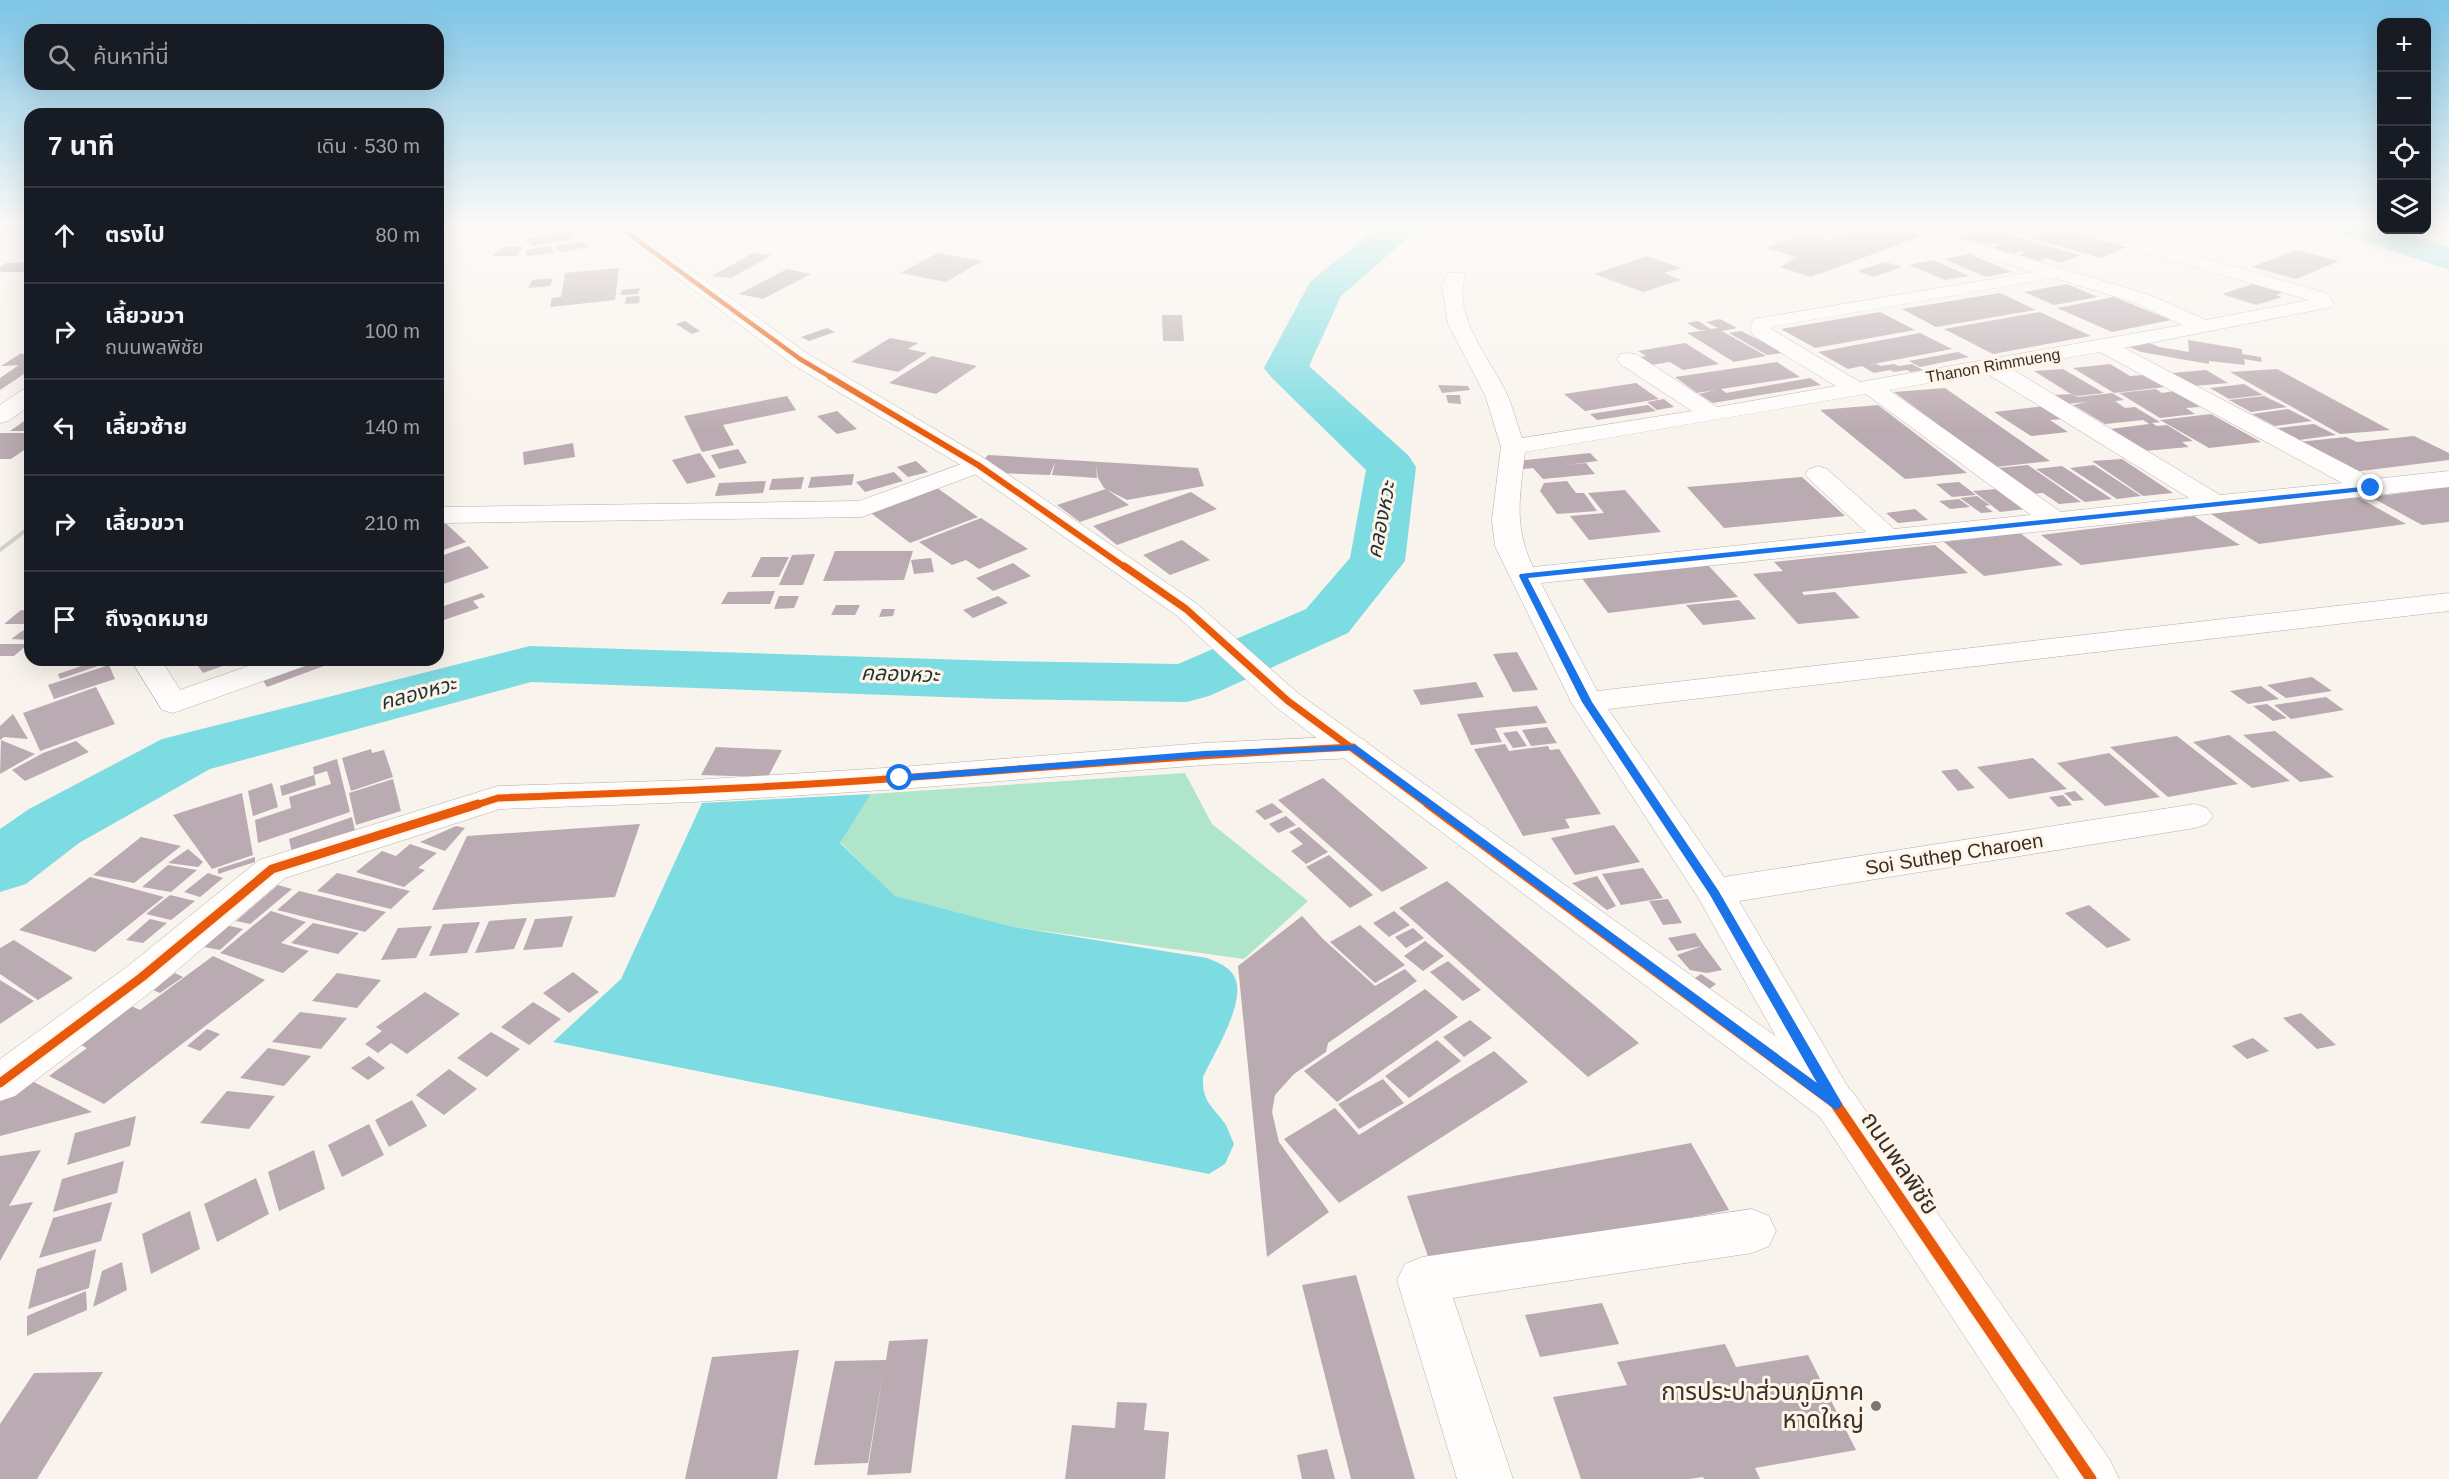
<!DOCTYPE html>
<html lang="th">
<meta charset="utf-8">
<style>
:root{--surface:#171b24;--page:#242831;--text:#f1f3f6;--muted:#9ea1a6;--line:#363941}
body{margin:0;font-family:Helvetica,"Noto Sans Thai",sans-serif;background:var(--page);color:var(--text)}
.controls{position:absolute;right:18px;top:18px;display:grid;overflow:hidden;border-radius:12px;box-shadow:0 6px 24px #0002}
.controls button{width:54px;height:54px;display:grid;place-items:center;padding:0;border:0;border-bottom:2px solid var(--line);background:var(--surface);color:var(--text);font:30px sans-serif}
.stop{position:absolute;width:18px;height:18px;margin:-14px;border:4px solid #1a73e8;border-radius:50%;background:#fff}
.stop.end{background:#1a73e8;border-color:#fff;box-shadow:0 2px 6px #0008}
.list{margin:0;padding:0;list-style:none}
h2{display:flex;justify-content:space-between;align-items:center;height:78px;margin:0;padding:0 24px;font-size:26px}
h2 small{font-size:20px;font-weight:400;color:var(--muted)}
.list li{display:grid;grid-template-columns:39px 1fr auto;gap:18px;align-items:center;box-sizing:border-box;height:96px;padding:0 24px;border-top:2px solid var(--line)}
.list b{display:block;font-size:22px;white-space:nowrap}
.list p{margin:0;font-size:20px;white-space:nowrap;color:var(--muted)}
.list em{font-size:20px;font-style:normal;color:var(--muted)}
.icon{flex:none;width:33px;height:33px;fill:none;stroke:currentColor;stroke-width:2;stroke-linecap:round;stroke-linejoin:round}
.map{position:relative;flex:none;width:2449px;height:1479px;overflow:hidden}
.search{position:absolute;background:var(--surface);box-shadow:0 6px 24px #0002;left:24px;top:24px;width:420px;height:66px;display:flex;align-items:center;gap:15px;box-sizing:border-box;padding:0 21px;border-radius:18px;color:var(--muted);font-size:22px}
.panel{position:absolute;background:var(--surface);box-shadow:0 6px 24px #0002;left:24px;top:108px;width:420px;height:558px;border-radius:18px}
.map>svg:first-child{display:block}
</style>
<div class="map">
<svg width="2449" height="1479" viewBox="0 0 2449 1479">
<rect width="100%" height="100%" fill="#f9f3ed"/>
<path fill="#afe6cb" d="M1185,773L1212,824L1308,901L1244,959L1014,927L894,896L840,842L871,794Z"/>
<path fill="#7ddce2" d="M871,794L840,843L895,896L1014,927L1207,958C1216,962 1229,966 1234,976C1248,1000 1214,1053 1203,1077C1202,1103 1213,1106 1226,1125C1229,1131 1231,1138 1234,1144L1225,1164L1209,1174L553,1042L621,979L702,803Z"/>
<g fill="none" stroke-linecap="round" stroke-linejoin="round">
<path fill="#7ddce2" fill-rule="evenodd" d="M1379,226H1418L1413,233L1341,296L1309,366L1409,456L1416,467L1405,561L1348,633L1209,696L1187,702L999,699L531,682L210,769L79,843L26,884L0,892V829L29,809L162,739L530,646L999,661L1178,664L1306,609L1350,558L1366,470L1271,377L1264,368L1310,282Z
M2336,226H2382V230H2398L2449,247V270L2341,233Z"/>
</g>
<path fill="#baaab1" d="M1868,226L1888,231L1897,228L1922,236L1811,277L1780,267L1797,257L1765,248L1804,233L1828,241Z
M2054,227L2127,247L2101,258L2027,237Z
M1988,229L2080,255L2061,263L2045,258L2039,261L2019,255L2025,252L2021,251L2014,254L1993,248L2000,245L1994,243L1987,245L1960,237Z
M567,231L573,239L532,246L526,239Z
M584,241L589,247L560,252L554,246Z
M552,246L553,253L527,256L526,250Z
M502,247H524L516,256H493Z
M2296,250L2339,261L2296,279L2252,267Z
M753,253L772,255L731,278L712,276Z
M938,253L982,261L946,282L900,273Z
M1969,254L2012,272L1986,277L1944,259Z
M1648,256L1681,268L1664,273L1681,280L1643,292L1594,274Z
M1933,260L1969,276L1945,280L1909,265Z
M30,262V268L24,272H0V267L6,263Z
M1885,262L1902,267L1874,277L1857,271Z
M619,268L615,300L550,307L552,298L561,297L565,273Z
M787,269L811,274L763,299L739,294Z
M553,278L550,286L528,288L532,280Z
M2256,283L2285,292L2276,295L2282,297L2256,305L2222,294Z
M2067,284L2098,297L2054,305L2024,292Z
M640,288L638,294L620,295L622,290Z
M2000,293L2036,310L1936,327L1902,309Z
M640,296L639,303L625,304L626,297Z
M2114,297L2171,320L2112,332L2057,308Z
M1880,312L1915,330L1815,348L1781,329Z
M2040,312L2091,336L1993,354L1944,329Z
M1162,315H1182L1184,341H1163Z
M1720,319L1737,328L1722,331L1766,356L1734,362L1687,333L1707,330H1699L1687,323L1698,321L1711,329L1718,328L1706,322Z
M685,321L700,331L692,334L676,324Z
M827,328L835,332L809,341L801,337Z
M1741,331L1761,341L1782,353L1767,355L1729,333Z
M1920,333L1952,349L1868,365L1877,364L1881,366L1894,364L1898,366L1912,364L1923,370L1910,372L1907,370L1894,372L1890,370L1874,373L1862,366L1848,369L1818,352Z
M890,338L918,343L908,349L927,353L898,372L851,362Z
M2188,340L2242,349V354L2261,357L2262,362L2244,359L2245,365L2209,361V364L2141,352L2129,347L2147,342L2159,347L2189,352Z
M1685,343L1719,364L1683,370L1670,362L1651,365L1640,357L1646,356L1638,351Z
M1958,352L1969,357L1920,367L1909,361Z
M20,354H30V370L0,390V378L19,365L1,366Z
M932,356L977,366L936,394L889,383Z
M1777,362L1800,377L1721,389L1726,393L1810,378L1821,385L1713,403L1699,394L1715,390L1697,393L1675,377Z
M2110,364L2130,376L2143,375L2165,387L2114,393L2073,368Z
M2063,369L2104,393L2078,396L2069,393L2034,371Z
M2277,369L2390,430L2340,434L2230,372Z
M2206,370L2228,383L2194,386L2172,373Z
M1636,383L1659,399L1585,411L1564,394Z
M2244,384L2263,395L2229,399L2210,388Z
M1438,385L1468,386L1470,390L1442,393Z
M1945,388L2050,461L1996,467L1894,392Z
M2156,389L2162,393L2174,391L2200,407L2186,408L2195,414L2160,418L2119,393Z
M2112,393L2124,400L2115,401L2125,408L2135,407L2160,422L2152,423L2157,426L2167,425L2193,441L2182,442L2189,447L2144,451L2110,429L2149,424L2143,420L2105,424L2073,405L2087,402L2066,404L2052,395L2072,394L2078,397Z
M1446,395H1460L1461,404L1448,403Z
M787,396L796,410L723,425L734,445L702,452L684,416Z
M2264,396L2287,407L2251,412L2229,400Z
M1664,399L1674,407L1657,410L1647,402Z
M1648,405L1656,411L1597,420L1590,414Z
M1878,405L1967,473L1905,479L1820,410Z
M2044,406L2064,419L2050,420L2068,432L2031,436L1994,412Z
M2288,409L2312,421L2275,426L2252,414Z
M837,411L857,429L837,434L817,416Z
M2211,414L2261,442L2209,448L2160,420Z
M30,417V431H10Z
M2314,424L2336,435L2299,440L2278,428Z
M0,433H30V446L11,459H0Z
M2414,436L2449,453V460L2353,472L2298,442L2346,437L2357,442Z
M573,443L575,457L524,465L523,452Z
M738,449L747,463L719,469L711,455Z
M700,453L716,477L687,484L672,460Z
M1590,453L1598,461L1566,465L1586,463L1595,474L1543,479L1533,468L1523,469L1516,461Z
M988,455L1198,468L1204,486L1127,500L1104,488L1098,478L1096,465L1097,478L1052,475L1055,462L1050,475L999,473L983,461Z
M2122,459L2173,493L2143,496L2092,461Z
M916,461L928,472L908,477L897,467Z
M2028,465L2081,502L2059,504L2043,493L2032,494L1997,468Z
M2094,465L2141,496L2117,499L2070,468Z
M2062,466L2112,499L2085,502L2036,469Z
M894,472L903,481L865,492L856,482Z
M854,474L852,485L808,488L811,477Z
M804,477L801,489L769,490L772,479Z
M1802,477L1845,516L1724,528L1687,487Z
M766,481L763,493L715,496L719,483Z
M1567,481L1576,493H1584L1597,511L1557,514L1540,491L1544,483Z
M1959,482L1976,495L1952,497L1936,484Z
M933,485L978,517L910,543L867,510Z
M2449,487V522L2422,525L2371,497Z
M1106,489L1129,505L1080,522L1057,505Z
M1997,489L2025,509L2000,512L1973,491Z
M1625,490L1661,532L1589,540L1570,516L1604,513L1588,493Z
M1191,492L1217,509L1117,545L1093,526Z
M2354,495L2406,524L2259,544L2211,514Z
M1977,496L1990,505L1985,506L1993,512L1981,513L1960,498Z
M1959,499L1970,507L1950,509L1939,501Z
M1915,509L1928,520L1898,523L1886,513Z
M2194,516L2240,545L2081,565L2041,535Z
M981,518L1028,549L979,569L966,560L952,565L919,542Z
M442,520L466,542L438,552V521Z
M2020,533L2063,565L1984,576L1944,542Z
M1182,540L1210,560L1170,575L1143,555Z
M1935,545L1968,573L1802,592L1804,595L1835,592L1860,618L1798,624L1753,574L1783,571L1774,562Z
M469,546L489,568L438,586V557Z
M835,551H913L904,580L823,581Z
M815,554L803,585H779L792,555Z
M761,557H789L779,577H751Z
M931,558L934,572L914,574L911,560Z
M1013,563L1031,576L993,591L976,578Z
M1706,563L1738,597L1608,613L1581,577Z
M775,591L770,604H721L728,592Z
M482,593L485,597L473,601L479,608L438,622V608Z
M779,596H799L794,608L774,609Z
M998,596L1008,603L973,618L963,610Z
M1739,600L1756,619L1703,625L1686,605Z
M836,605H860L855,615H831Z
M882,609H895L893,616L879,617Z
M21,610L30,611V623L28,624H4Z
M28,627L30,640L11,639Z
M0,644H28L14,656H0Z
M1517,652L1538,690L1513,692L1493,654Z
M194,660H239L203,673Z
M315,660H330L332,663L267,687L262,679Z
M96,661L98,666L60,679L58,674Z
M109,665L115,679L54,699L48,685Z
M2312,677L2332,691L2286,698L2267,685Z
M1476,682L1484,697L1421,705L1413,690Z
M2261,686L2279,699L2248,704L2230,691Z
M96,687L115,724L40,751L23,713Z
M2326,697L2344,710L2291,719L2274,705Z
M2267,704L2287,718L2273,721L2253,706Z
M1537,706L1547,723L1495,728L1502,742L1471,745L1457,714Z
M13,714L28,739L4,737L0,740V726Z
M1547,727L1557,743L1531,746L1522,730Z
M1517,731L1527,746L1513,748L1503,733Z
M2275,731L2334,777L2300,782L2243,735Z
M2229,735L2290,781L2252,788L2193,742Z
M2177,736L2238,784L2168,797L2110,747Z
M1,740L35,754L0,774Z
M76,741L89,752L25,781L12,770L43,753Z
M1505,744L1509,751L1548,746L1550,750L1559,749L1601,814L1565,819L1570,828L1523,836L1474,749Z
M716,747L782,750L768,777L701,775Z
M371,749L372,753L384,750L393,777L351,791L342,758Z
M2109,753L2160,797L2105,806L2057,763Z
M2033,758L2067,789L2009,799L1977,767Z
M337,759L350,812L258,843L255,820L291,808L289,797L331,784L327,771L314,775L313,767Z
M1957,769L1975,788L1958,791L1941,771Z
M314,775L316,785L282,796L280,786Z
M1323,778L1428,868L1382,892L1278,800Z
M393,779L401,811L356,825L349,793Z
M272,783L278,807L253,816L248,791Z
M2075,791L2084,800L2073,801L2064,793Z
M242,793L253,855L212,869L173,815Z
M2063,795L2072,805L2058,807L2049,797Z
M1272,803L1283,812L1265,820L1255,811Z
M1286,816L1296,825L1278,833L1269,824Z
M352,817L355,831L292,853L289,839Z
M640,824L615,897L432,910L467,836Z
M1614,825L1640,862L1575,875L1551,838Z
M456,826L465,828L445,851L420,842Z
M1299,827L1328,852L1306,864L1291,851L1303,844L1289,832Z
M141,837L181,846L134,883L93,875Z
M410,844L437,853L418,868L425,870L404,887L356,872L382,851L396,856Z
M188,849L203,862L198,867L168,863Z
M1329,855L1373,895L1350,908L1306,867Z
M255,857V862L218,874V869Z
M168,865L197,870L171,892L142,887Z
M1643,868L1663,898L1621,905L1602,874Z
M208,873L223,878L200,897L184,892Z
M337,873L410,891L391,909L317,891Z
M1597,876L1616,906L1607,910L1572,883Z
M90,877L164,897L95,952L19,930Z
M1447,881L1639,1043L1588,1077L1399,908Z
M278,885L292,889L250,924L236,921Z
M299,891L386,912L365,932L277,910Z
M170,895L195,901L171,920L146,914Z
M1668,899L1682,923L1663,925L1649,901Z
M2089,905L2131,940L2107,948L2065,913Z
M271,911L306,922L281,943L309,951L283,973L220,953Z
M1394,911L1410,925L1389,937L1373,923Z
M573,916L562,947L523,950L535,919Z
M1302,916L1323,939L1375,986L1405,969L1417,981L1328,1043L1326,1052L1294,1074L1275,1095L1272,1112L1279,1142L1329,1212L1267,1257L1238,966Z
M527,918L514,949L475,953L489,921Z
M150,919L167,923L143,943L126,940Z
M213,922L243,929L220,950L188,944Z
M480,922L467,953L429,956L443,924Z
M313,923L359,933L338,954L291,943Z
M1360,925L1405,965L1375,983L1330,942Z
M432,926L416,958L381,960L398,928Z
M1413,928L1424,938L1406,948L1395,937Z
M1695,933L1704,946L1722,970L1707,973L1690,970L1677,955L1702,946L1677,951L1668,938Z
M14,940L73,978L38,1000L0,974V948Z
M1425,941L1444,956L1423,971L1404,956Z
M213,956L265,980L104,1104L49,1076L87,1048L77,1043L129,1005L140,1010Z
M1448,961L1481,990L1463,1001L1430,972Z
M573,972L599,992L569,1013L543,993Z
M175,973L183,977L160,993L153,990Z
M337,973L381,980L357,1008L312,1001Z
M1701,974L1716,984L1707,991L1692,980Z
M0,980L34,1001L0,1024Z
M1425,989L1458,1017L1337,1102L1304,1071Z
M425,992L460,1014L407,1054L391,1043L378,1053L365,1044L382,1031L376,1027Z
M533,1002L561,1019L529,1045L501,1027Z
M300,1012L347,1018L321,1049L272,1042Z
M2301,1013L2336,1045L2317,1049L2283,1018Z
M1470,1020L1492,1038L1464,1057L1443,1037Z
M207,1029L220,1034L200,1051L187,1046Z
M491,1032L520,1049L487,1077L457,1058Z
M2253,1038L2269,1051L2247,1059L2232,1046Z
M1437,1040L1461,1061L1409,1098L1385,1076Z
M268,1048L311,1056L284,1086L240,1078Z
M1494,1051L1528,1082L1339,1203L1284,1139L1335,1108L1359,1135Z
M369,1056L385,1068L368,1080L351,1068Z
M449,1069L477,1089L444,1115L416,1095Z
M1383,1079L1404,1103L1359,1129L1338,1104Z
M30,1080L92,1112L0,1136V1100Z
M227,1091L275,1096L249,1129L200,1123Z
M412,1100L427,1126L389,1147L375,1120Z
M136,1116L130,1146L67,1165L75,1133Z
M369,1124L384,1155L342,1177L328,1145Z
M1691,1143L1729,1210L1432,1268L1407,1196Z
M41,1150L9,1206L33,1202L0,1261V1156Z
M314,1150L325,1189L279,1211L268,1172Z
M124,1161L117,1193L53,1212L62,1179Z
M256,1178L269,1214L217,1242L204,1204Z
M112,1202L101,1241L39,1258L53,1218Z
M190,1211L200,1249L151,1274L142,1234Z
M96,1249L89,1288L28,1309L37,1269Z
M122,1262L127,1290L93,1307L102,1271Z
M1356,1275L1415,1479H1351L1302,1285Z
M86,1291L87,1310L27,1336V1316Z
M1602,1303L1619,1344L1540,1357L1525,1315Z
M928,1339L911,1473L867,1475L883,1372L868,1463L814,1465L835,1361L886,1360L889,1341Z
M1725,1344L1736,1367L1808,1355L1856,1450L1755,1468L1760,1479H1704L1703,1477L1689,1479H1581L1553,1397L1627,1385L1617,1362Z
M799,1350L777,1479H685L712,1357Z
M103,1372L37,1479H0V1424L34,1373Z
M1117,1402L1147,1403L1144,1430L1169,1432L1165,1479H1065L1072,1425L1115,1428Z
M1327,1449L1335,1479H1302L1297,1455Z"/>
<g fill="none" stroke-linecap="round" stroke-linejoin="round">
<g stroke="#b5afa9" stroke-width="1">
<path id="minor" d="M2064,226H2093L2326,293L2334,303L2331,307L2124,348L2374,479L2449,471V487L2218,513L1541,583L1597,691L2449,593V611L1608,709L1724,877L2195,804L2207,808L2213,816L2207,824L2195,828L1739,901L1855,1099L1848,1112L1833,1117L1818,1112L1699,899L1571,702L1495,546L1492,520L1501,447L1485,395L1448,324L1442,286L1448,273H1462L1465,277C1452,315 1491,361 1507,394C1513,408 1517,424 1522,438L1692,411L1620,364L1617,359L1620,354L1628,353L1636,354L1717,407L1836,386L1754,336C1749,330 1750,325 1754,319L2033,272L1940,243L1937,239L1940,235L1946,234L2150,295L2206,320L2309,300L2067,230ZM2054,278L2136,303L2182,325L1860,382L1771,329V327ZM2100,352L2342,483L2220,495L2010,368ZM1986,373L2189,498L2061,512L1889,390ZM1866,394L2031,515L1894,529L1827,469L1818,466L1809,469L1805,474L1809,479L1866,532L1533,567C1513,525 1520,496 1525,452Z
M30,388V406L8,421L0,423V405L22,390Z
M978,458L987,460L990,465L987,470L862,517L446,523L438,525V509L445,507L859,501Z
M131,660H161L180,690L265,660H309L305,666L173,713L162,710Z
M1353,736L1365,740L1370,747L1365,754L1353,758L1204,765L900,789L693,802L500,809L285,878L156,988L15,1096L0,1101V1059L128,966L259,860L498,786L693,780L900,767L1204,743Z
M1752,1209L1769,1216L1776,1231L1769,1246L1752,1253L1453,1298L1513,1479H1457L1397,1280L1405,1264L1422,1257Z"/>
</g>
<g stroke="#b5afa9" stroke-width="1">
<path id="tertiary" d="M609,226H630L808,354L987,460L1196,603L1299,694L1852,1091L2110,1460L2119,1479H2059L1820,1117L1277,708L1176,615L969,470L792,364Z"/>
</g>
<use href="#minor" fill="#fefdfc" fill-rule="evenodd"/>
<use href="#tertiary" fill="#fefdfc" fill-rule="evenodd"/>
<path stroke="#d3d1cf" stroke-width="4" d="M0,550L30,527"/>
<g stroke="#fff4e7" stroke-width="7">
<path id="cycleway-far4" d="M618,226L800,359L832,378"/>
</g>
<g stroke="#fff4e7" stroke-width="9">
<path id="cycleway-far3" d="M830,377L978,465L1126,568"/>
</g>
<g stroke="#fff4e7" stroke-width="10">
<path id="cycleway-far2" d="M1124,566L1186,609L1288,701L1430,806
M473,806L498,798C632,793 767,788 901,778C1052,767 1202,754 1353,747"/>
</g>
<g stroke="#fff4e7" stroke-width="13">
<path id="cycleway-far1" d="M1428,804L1836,1105
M0,1083L142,977L272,869L478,804"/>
</g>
<g stroke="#fff4e7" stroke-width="15">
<path id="cycleway" d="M1835,1103L2091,1479"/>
</g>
<use href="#cycleway-far4" stroke="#e8590c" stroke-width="4.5"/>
<use href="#cycleway-far3" stroke="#e8590c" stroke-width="6"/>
<use href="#cycleway-far2" stroke="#e8590c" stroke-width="7"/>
<use href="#cycleway-far1" stroke="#e8590c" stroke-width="9"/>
<use href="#cycleway" stroke="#e8590c" stroke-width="11"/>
</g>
<linearGradient id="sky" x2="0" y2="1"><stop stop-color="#7dc4e6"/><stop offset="0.52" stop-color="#fcfaf7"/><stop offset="1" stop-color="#fcfaf7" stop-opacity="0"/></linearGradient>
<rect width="2449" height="433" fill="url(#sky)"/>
<path fill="#1a73e8" d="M2371,486L2374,487V490L1528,578L1592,702L1718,890L1840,1100L1842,1104L1840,1108L1836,1110L1351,750L1204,757L900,781L895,778L900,775L1204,751L1356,745L1817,1083L1710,895L1582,702L1519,576L1520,574Z"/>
<circle fill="#7c756e" stroke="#fff4e7" stroke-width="2" cx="1876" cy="1406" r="6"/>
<g text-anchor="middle" stroke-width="6" stroke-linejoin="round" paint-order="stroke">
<g font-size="16" fill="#383129" stroke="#fff4e7">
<text transform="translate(1993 365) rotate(-10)" y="6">Thanon Rimmueng</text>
</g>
<g font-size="20" fill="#383129" stroke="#fff4e7">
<text transform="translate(1954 854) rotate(-9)" y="7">Soi Suthep Charoen</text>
</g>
<g font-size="21" font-style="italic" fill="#1e3538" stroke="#fff4e7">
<text transform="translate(1381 520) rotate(-79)" y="7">คลองหวะ</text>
<text transform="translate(900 674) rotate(2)" y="7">คลองหวะ</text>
<text transform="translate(418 693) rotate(-15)" y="7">คลองหวะ</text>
</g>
<g font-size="24" fill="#383129" stroke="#fff4e7">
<text transform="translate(1900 1163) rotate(56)" y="8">ถนนพลพิชัย</text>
</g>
<g font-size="24" fill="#383129" stroke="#fff4e7" text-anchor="end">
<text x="1864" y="1400">การประปาส่วนภูมิภาค<tspan x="1864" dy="28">หาดใหญ่</tspan></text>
</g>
</g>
</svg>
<div class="controls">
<button>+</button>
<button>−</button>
<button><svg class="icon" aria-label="locate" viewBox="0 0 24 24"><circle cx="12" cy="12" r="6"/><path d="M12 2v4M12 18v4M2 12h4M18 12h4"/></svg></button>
<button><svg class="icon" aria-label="layers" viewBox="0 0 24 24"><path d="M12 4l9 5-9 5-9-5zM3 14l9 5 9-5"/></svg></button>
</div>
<div class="stop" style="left:900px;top:778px"></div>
<div class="stop end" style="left:2371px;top:488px"></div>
<div class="search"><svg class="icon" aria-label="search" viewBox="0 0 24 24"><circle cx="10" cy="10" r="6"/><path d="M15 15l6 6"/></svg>ค้นหาที่นี่</div>
<section class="panel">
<h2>7 นาที<small>เดิน · 530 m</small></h2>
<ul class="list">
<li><svg class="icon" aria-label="ahead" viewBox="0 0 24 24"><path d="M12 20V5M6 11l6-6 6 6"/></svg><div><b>ตรงไป</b></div><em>80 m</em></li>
<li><svg class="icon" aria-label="right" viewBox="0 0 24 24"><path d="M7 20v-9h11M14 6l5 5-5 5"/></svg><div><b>เลี้ยวขวา</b><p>ถนนพลพิชัย</p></div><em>100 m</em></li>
<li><svg class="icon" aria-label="left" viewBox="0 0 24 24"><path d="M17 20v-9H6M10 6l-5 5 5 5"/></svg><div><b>เลี้ยวซ้าย</b></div><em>140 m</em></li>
<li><svg class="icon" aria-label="right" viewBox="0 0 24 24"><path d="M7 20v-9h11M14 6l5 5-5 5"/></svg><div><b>เลี้ยวขวา</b></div><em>210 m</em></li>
<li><svg class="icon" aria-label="arrive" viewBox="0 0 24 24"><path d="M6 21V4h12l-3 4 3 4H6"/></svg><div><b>ถึงจุดหมาย</b></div></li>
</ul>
</section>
</div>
